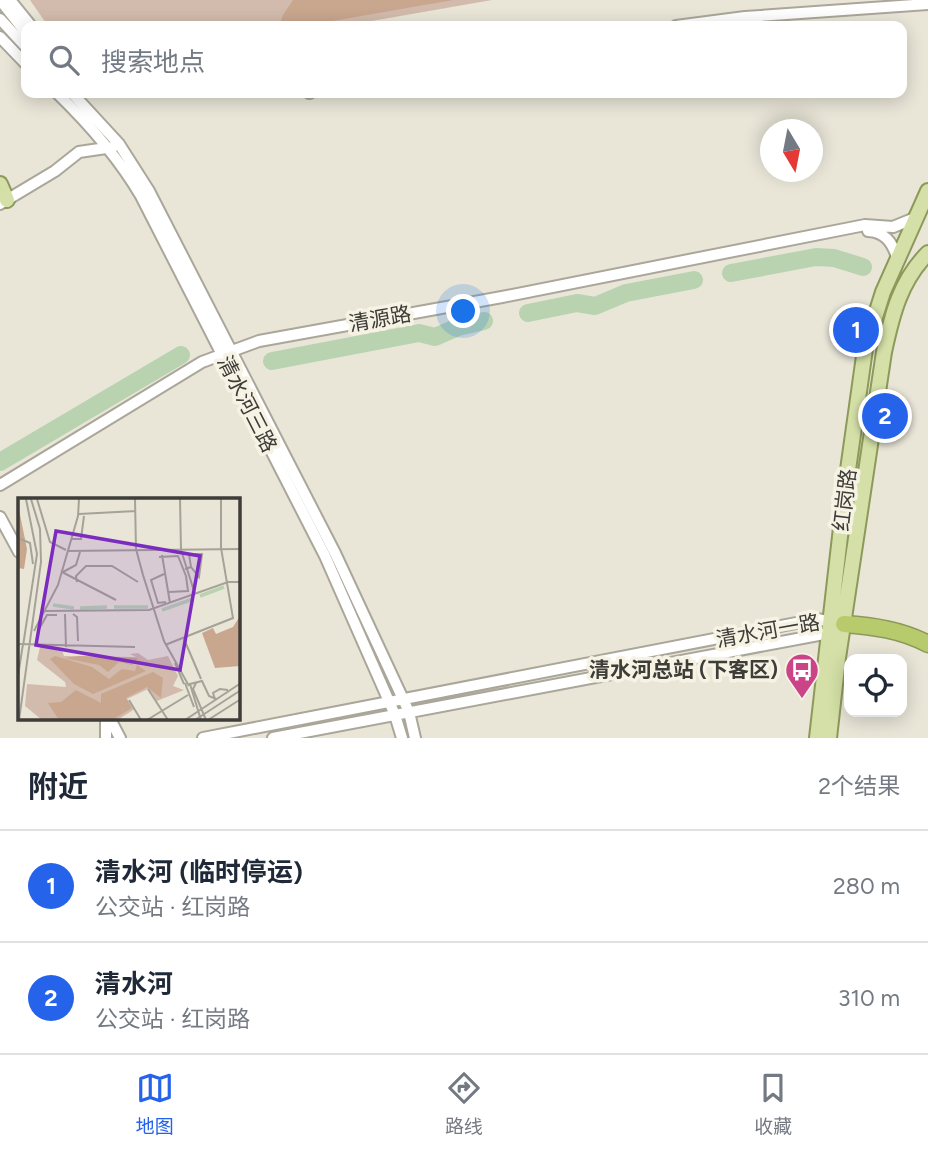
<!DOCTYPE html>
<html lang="zh">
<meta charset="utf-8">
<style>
:root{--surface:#fff;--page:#f2f2f3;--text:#1f2937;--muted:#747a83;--line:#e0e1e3;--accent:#2563eb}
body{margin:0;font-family:Figtree,"Noto Sans SC",sans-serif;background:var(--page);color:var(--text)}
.controls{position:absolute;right:21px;bottom:21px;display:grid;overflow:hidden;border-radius:14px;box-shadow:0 4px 18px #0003}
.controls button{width:63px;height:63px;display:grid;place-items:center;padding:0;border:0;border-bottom:2px solid var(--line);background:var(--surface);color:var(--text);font:35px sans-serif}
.compass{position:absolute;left:760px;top:119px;width:63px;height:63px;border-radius:50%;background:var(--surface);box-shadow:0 4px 18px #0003;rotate:170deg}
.you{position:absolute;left:464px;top:312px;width:24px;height:24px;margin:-18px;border:5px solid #fff;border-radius:50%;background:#1a73e8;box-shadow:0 0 0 10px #1a73e833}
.badge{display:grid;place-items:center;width:46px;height:46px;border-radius:50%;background:var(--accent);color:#fff;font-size:23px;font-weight:700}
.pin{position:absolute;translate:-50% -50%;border:4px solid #fff;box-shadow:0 2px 7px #0006}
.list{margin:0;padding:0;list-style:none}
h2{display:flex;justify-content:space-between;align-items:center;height:91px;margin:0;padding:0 28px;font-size:30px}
h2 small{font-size:23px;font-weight:400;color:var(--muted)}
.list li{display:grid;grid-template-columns:46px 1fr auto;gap:21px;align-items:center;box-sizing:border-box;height:112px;padding:0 28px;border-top:2px solid var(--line)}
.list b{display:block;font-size:26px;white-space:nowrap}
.list p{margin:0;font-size:23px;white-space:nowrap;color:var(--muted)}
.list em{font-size:23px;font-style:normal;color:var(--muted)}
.icon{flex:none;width:38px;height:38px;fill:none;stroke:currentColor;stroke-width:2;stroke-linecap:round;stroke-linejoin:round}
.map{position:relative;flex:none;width:928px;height:738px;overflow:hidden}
.search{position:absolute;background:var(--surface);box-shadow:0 4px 18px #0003;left:21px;right:21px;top:21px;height:77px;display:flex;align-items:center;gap:18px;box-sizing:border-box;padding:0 24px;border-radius:14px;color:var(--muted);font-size:26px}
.sheet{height:315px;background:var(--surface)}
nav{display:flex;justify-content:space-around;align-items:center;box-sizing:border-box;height:98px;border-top:2px solid var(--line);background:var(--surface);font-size:19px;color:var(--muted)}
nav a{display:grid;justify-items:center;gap:4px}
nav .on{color:var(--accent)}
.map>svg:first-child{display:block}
</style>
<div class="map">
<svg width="928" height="738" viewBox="0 0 928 738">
<rect width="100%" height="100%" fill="#e9e6d8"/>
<path fill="#d2bbac" d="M30,0H492L343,26H48Z"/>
<path fill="#c9a68e" d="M293,0H453L304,26H279L283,15Z"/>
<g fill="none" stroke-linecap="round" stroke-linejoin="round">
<path stroke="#b9d3b1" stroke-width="18" d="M731,273L816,257L834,258L863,267
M528,313L577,303L595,306L626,293L694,280
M272,361L419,333L435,337L458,327L484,321
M0,462L181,355"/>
<g stroke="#aaa79a" stroke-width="14">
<path id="minor" d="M0,0L26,33
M10,0L31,26
M0,19L26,47
M676,26L745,17L928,4
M0,37L26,64
M57,93C89,124 118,157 141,196L325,556L395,715L402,738
M72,93L119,144L149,191L335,553L409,712L415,738
M309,93H310
M0,204L55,171L79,152L113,147
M868,231C885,232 892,242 897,257
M0,485L202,362L259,341L502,297L865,225L893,227L915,218
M0,517L19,552
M110,719L120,738
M106,738V719
M203,738L817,619L838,623
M273,738L829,633L834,630"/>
</g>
<g stroke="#8d995a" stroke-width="18">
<path id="major" d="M0,184L7,200
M817,738L846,484L865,349L883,292L928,191
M829,738L838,658L884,352C892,315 900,281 928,253"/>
</g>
<g stroke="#8d995a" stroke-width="19">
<path id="highway" d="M844,624C873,626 902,630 928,644"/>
</g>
<use href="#minor" stroke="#fff" stroke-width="10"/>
<use href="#major" stroke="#d4e0a7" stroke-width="14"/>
<use href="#highway" stroke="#b8cb6c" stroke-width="16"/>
</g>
<defs>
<g id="bus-pin" transform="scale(1.75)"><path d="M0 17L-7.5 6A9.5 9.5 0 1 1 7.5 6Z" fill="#ca4487" stroke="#f6f3e5"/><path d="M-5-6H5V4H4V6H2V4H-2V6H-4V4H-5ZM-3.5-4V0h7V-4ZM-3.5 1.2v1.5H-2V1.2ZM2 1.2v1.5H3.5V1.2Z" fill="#fff"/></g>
</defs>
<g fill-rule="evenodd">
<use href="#bus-pin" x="802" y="670"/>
</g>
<g text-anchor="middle" stroke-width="7" stroke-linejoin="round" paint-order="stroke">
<g font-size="21" fill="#3e3d38" stroke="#f6f3e5">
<text transform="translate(380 319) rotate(-10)" y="7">清源路</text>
<text transform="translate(247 404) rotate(63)" y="7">清水河三路</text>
<text transform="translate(845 500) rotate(-83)" y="7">红岗路</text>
<text transform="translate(768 631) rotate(-10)" y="7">清水河一路</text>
</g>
<g font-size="21" font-weight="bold" fill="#3e3d38" stroke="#f6f3e5" text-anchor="end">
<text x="778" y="677">清水河总站 (下客区)</text>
</g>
</g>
<g transform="translate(18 498)">
<rect width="222" height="222" fill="#e9e6d8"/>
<path d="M22,149L44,152L46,158L118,159L112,156L120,155L130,162L150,158L160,178L155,188L166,192L139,203L130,191L109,201L117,211L99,222H24L7,208L9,186L48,189L47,184L19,162Z" fill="#d2bbac"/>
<path d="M0,7L9,51L6,71L0,70ZM222,118V168L197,170L184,135L195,130L198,136L215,129ZM37,158L74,169L91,181L104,171L117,173L119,167L128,173L75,196L56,186L32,161ZM46,160L62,158L120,160L114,167L101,164L90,174L81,167ZM135,174L145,180L143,200L129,189L108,200L114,210L94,222H41L30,205L43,204L58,192L83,205V196Z" fill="#c9a68e"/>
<path fill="none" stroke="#b9d3b1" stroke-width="3.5" d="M182,98L206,89M35,107L56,110M96,109H130M62,110L89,109M144,112L175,101"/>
<path fill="none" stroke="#a5a298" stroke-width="2" d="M19,1L32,44L48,52M117,1L118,51L125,77L146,143L171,188M162,1L163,52L177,96M61,16L118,13M0,40L12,45L15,66M54,41H63L66,18M49,53L223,51M144,57L152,105M141,59L160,58L168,78L170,93L151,94M167,71L173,69L171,56H184L181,79L173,69M44,74L98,102M45,74L58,67L62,54M146,76L133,82L140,105L148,104M59,84L58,78L68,68H94L120,84M27,113L131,112L210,84H223M47,116L48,149M55,116L59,119L60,143M16,133L40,87L60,18L61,1M20,133L29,117H39M166,141L183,181M0,146L117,149M147,147L215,120L203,50V1M5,148L19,56L8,1M157,165L166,186M0,178L5,146M167,185L176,209M178,185L175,191L188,222M130,191L150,222M197,201L195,195L202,191L210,192M111,202L123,222M1,222L23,64L22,31L13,1M129,222L170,197M167,222L223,185M177,222L223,192M183,222L172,186L184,183L191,198L198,201M190,222L223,201"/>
<path fill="#7b2cbf" fill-opacity="0.15" stroke="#7b2cbf" stroke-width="3.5" d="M38,33L182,58L162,172L18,147Z"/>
<rect width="222" height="222" fill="none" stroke="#3e3d38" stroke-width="3.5"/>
</g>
</svg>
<div class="controls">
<button><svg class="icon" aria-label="locate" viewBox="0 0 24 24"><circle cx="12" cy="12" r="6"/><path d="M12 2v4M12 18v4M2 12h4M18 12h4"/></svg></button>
</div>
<svg class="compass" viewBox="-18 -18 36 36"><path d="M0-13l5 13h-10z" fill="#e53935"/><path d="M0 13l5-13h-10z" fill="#747a83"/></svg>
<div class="you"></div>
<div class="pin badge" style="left:856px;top:330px">1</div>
<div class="pin badge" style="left:885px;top:416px">2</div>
<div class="search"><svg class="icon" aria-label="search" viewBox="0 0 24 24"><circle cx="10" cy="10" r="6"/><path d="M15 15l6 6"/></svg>搜索地点</div>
</div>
<section class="sheet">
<h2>附近<small>2个结果</small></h2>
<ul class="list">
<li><span class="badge">1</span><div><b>清水河 (临时停运)</b><p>公交站 · 红岗路</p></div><em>280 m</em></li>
<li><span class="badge">2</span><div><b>清水河</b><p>公交站 · 红岗路</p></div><em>310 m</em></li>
</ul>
</section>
<nav>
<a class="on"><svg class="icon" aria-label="map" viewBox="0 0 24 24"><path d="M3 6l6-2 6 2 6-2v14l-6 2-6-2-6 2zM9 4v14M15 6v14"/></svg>地图</a>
<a><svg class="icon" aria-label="directions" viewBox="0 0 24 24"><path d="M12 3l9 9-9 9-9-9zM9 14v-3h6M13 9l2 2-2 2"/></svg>路线</a>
<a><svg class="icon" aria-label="saved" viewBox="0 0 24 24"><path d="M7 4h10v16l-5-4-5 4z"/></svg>收藏</a>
</nav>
